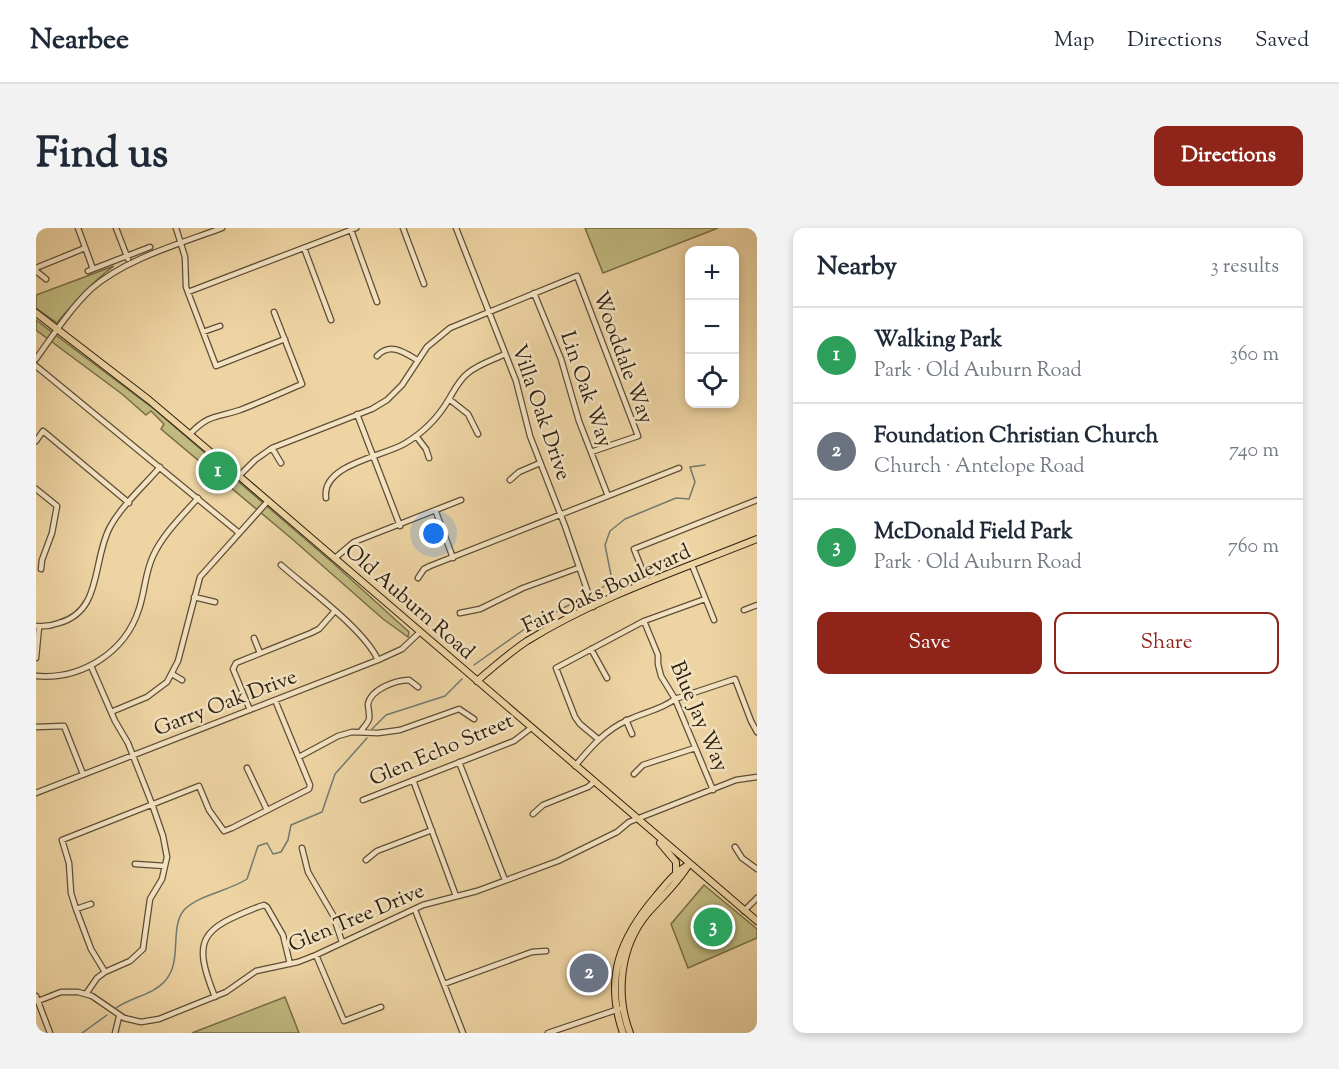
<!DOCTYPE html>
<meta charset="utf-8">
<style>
:root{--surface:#fff;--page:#f2f2f3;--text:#1f2937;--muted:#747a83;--line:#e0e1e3;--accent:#8f2418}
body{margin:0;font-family:"Sorts Mill Goudy",serif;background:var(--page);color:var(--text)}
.controls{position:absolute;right:18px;top:18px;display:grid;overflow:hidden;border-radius:12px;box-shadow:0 3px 9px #0003}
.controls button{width:54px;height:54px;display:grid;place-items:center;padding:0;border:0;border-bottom:2px solid var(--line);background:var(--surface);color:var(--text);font:30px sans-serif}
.you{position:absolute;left:398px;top:306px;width:21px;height:21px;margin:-15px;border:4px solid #fff;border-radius:50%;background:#1a73e8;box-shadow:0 0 0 9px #1a73e833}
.badge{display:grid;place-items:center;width:39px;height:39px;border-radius:50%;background:var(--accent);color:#fff;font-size:20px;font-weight:700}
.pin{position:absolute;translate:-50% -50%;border:3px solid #fff;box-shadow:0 2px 6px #0006}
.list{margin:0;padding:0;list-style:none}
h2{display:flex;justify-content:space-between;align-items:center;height:78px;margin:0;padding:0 24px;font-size:26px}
h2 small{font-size:20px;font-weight:400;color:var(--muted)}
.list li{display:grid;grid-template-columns:39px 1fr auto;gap:18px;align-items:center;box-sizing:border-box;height:96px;padding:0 24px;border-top:2px solid var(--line)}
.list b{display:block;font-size:22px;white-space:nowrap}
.list p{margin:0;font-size:20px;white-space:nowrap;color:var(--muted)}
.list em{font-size:20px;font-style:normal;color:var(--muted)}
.actions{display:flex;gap:12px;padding:18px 24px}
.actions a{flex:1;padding:14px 0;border:2px solid var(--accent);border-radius:12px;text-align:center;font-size:21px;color:var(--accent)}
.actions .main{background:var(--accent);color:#fff}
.icon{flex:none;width:33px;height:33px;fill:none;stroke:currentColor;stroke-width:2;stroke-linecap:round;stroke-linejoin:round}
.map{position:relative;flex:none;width:721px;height:805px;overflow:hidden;border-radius:12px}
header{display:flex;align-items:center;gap:36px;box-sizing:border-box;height:84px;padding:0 30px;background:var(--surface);border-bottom:2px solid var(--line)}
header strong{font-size:28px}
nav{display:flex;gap:33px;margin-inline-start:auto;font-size:21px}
.intro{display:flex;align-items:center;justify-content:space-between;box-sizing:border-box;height:144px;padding:0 36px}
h1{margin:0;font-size:42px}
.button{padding:15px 27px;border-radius:12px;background:var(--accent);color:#fff;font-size:21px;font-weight:700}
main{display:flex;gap:36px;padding:0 36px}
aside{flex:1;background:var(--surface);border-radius:12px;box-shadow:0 3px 9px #0003}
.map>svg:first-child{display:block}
</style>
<header>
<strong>Nearbee</strong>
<nav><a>Map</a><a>Directions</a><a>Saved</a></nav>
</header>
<div class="intro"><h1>Find us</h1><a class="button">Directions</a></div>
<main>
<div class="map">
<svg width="721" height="805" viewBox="0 0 721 805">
<rect width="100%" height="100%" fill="#eed4a3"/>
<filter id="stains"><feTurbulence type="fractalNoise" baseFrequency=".00333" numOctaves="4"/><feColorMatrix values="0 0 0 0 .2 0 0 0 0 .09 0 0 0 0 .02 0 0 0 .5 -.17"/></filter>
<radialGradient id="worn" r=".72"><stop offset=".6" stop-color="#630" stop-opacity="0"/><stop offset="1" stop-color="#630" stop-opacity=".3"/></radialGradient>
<path fill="#c1ba80" stroke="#776e48" stroke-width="1.5" d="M549,0H682L567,45Z
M78,38C56,54 38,74 21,95L0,80V67Z
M0,92L118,181L297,335L373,404L372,409L347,391L255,310L125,201L128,196L115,183L110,187L86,166L0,102Z
M668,657L721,701V710L652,740L635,696Z
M249,769L263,805H156Z"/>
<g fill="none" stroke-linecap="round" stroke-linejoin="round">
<path stroke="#717a72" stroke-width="1.5" d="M560,364L574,354L575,347L569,317L574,303L589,291L640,270L653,271L659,254L654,239L669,237
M438,437L490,400L546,370
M336,501L350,487L409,468L426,451
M80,780C95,769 117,767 129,753C147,733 133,700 148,682C162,667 193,663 211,651L222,618L231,615L237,626L245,624L252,612L255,597L286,584L299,546L331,510
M46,805L71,787"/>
<g stroke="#5d4e36" stroke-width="7">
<path id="minor" d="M42,0L57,41
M80,0L92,31
M140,0L149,29L150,59L180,138L249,111
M367,0L388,56
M420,0L480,153L494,208L529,298L557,379
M315,2L341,74
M268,20L295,92
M0,40L49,20
M0,43L10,51
M52,43L114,19
M152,64L320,0
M498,65L525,131L543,193L572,268
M167,104L184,98
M341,128C354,114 368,124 381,132
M0,131C17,107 34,81 55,61C89,31 143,16 186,0
M0,138L202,304
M413,171L432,186L442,206
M321,186L364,298
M154,206C173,186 180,190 204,182C225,174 245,165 266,156L238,84
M380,208L390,221L393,230
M0,213L7,203L93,275
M236,220L245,235
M203,248L219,232L236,220L336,181L351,172L366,157L391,119L414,100L541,48L602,208L555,224
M474,252L483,244L504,235
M0,261L21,278L16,305L6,332L5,341
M290,270C285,237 345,229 368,216C387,205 402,190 413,171C419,161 423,152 432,145C443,136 457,132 469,126
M400,284L417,330
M299,330L318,314L425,272
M245,337C272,361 328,401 342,432
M656,337L678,392
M382,350L388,341L394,338L643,240
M611,354L598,321L721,272
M158,369L179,374
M708,382L721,377
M424,385L444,381L487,360L542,340
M608,393L622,427V436L625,448L639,471L677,562
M0,398C8,399 15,398 23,395C67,383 56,332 74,299C86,277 108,258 124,239
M218,410L224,425
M555,421L571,450
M0,430L3,399
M136,446L146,452
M0,448C45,452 89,425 103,381C109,363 109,345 117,328C127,306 146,288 162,270
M214,482L197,441L200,435L275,405L283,401L298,384
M75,484L111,469L131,454L142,433L164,349L232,273
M590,492L596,506
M0,499L28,498L47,546
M325,503C327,500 332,495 333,491C334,486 332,480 332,476C335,461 360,452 373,452L382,459
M562,511L544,496L539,489L520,440L608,393L669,371
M263,529L302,508L316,504L342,505L364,502L423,481L438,491
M423,534L469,652
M539,538C554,520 569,502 592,492C608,484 625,482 639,471L699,451L715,493L721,504
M211,540L231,582
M598,546L607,537L659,520
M377,552L420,668
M0,565L342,432L366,421L384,404
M327,572L478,513L495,500
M497,586L507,577L552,559L558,554
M699,619L706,630L721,641
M266,620L272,644L297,687L306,714
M330,632L341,623L396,602
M99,636L129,638
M40,681L55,676
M379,682L427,805
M708,683L721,670
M280,727L308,793L345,779
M69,744L55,721L40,681L35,665L33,635L26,612L163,558L173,582L188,603L196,600L273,561L274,557L239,472
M408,756L496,724L510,723
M50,766L61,750L69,744L94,733L107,721L114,671L126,651L131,629L127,608L116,576L92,515L79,493L55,438
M0,768L14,805
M179,769C155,710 166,701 222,679L228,677L231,679L247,707L254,736
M2,773L25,764H42L56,768L88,790L105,794L123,791L190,764L220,743L262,734L280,727L387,677L441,663L522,633L581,604L593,594L700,552L721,549
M79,805L83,789
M512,805L583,781"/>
</g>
<g stroke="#2d2111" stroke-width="8">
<path id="major" d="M0,85L113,172L203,248L721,693
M441,453C457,439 473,425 491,413C562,369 644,342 721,311
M624,615L640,634V644
M587,805C568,750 584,710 620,668C630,656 639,644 653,636
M594,805C579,766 584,719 611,686C625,670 642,655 653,636"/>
</g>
<use href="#minor" stroke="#f4e3c3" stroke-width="4.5"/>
<use href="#major" stroke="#eed4a3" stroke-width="6"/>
</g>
<g text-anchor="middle" stroke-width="5" stroke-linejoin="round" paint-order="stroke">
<g font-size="21" fill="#2d2111" stroke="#f4e3c3">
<text transform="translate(588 129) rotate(70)" y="7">Wooddale Way</text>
<text transform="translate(551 161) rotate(71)" y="7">Lin Oak Way</text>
<text transform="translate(506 184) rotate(71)" y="7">Villa Oak Drive</text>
<text transform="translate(570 360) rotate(-25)" y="7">Fair Oaks Boulevard</text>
<text transform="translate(374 373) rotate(41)" y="7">Old Auburn Road</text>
<text transform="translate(189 474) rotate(-21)" y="7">Garry Oak Drive</text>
<text transform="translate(664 488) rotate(67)" y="7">Blue Jay Way</text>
<text transform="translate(405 521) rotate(-23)" y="7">Glen Echo Street</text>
<text transform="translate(320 689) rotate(-23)" y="7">Glen Tree Drive</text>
</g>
</g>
<rect width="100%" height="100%" filter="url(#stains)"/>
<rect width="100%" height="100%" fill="url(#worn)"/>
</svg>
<div class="controls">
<button>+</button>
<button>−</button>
<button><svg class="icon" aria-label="locate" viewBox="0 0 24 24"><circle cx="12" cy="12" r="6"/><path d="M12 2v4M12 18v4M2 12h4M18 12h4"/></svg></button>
</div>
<div class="you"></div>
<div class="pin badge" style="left:182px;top:243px;background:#2e9e5b">1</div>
<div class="pin badge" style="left:553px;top:745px;background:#6b7280">2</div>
<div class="pin badge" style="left:677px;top:699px;background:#2e9e5b">3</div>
</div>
<aside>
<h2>Nearby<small>3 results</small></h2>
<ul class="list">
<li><span class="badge" style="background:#2e9e5b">1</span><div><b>Walking Park</b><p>Park · Old Auburn Road</p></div><em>360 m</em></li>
<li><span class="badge" style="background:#6b7280">2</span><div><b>Foundation Christian Church</b><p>Church · Antelope Road</p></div><em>740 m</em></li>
<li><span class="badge" style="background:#2e9e5b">3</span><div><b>McDonald Field Park</b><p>Park · Old Auburn Road</p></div><em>760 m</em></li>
</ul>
<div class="actions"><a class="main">Save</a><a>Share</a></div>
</aside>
</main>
